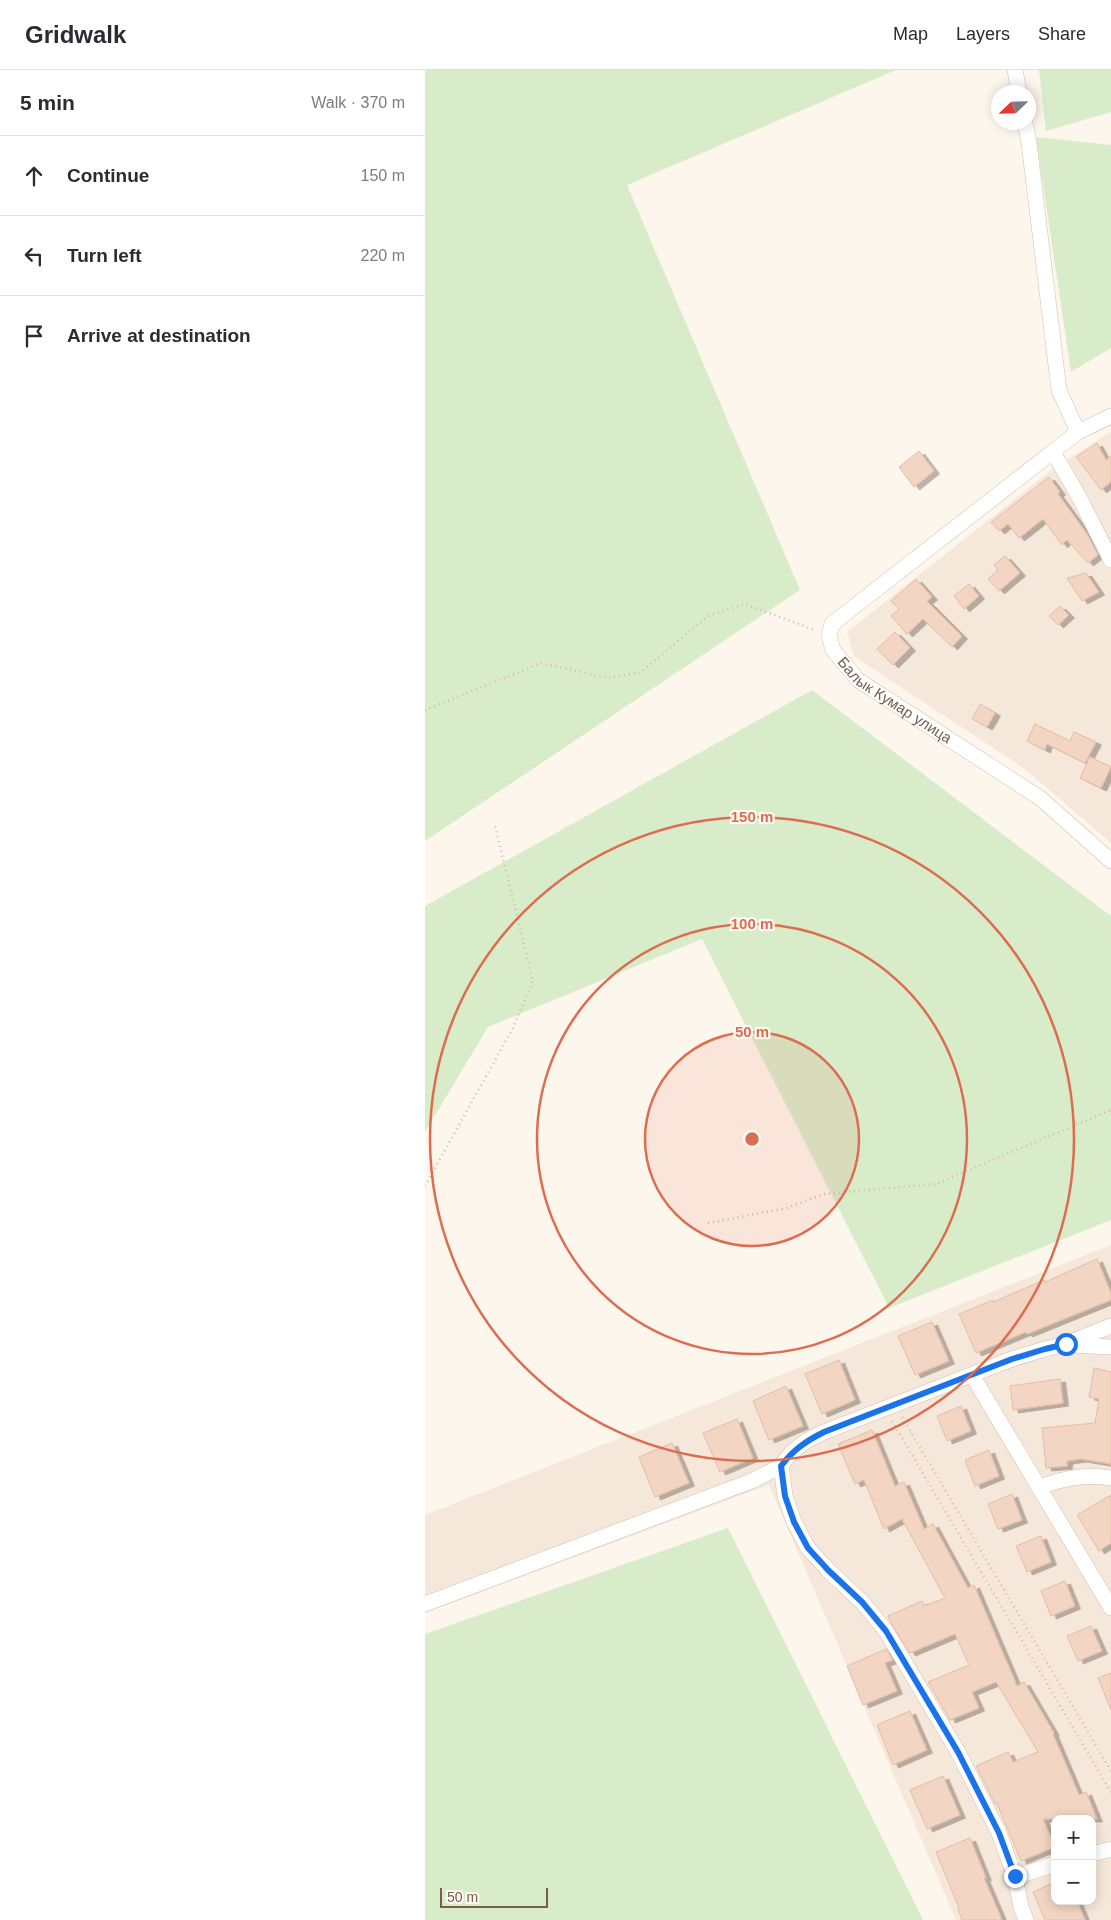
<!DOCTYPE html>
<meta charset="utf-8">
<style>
:root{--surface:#fff;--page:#f7f7f7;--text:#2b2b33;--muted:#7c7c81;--line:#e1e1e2}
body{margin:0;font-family:Arial,sans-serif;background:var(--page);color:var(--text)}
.controls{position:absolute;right:15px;bottom:15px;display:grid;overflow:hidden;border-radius:10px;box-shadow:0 2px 12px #0003}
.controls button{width:45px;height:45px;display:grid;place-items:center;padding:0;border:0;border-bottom:1px solid var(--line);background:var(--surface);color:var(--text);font:25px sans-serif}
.compass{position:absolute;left:566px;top:15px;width:45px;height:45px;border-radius:50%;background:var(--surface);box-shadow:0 2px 12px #0003;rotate:247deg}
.scale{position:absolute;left:15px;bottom:12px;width:108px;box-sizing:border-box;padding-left:5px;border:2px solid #7a5c4d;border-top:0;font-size:14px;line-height:18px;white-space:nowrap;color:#7a5c4d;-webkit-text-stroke:4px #fffaf3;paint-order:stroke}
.stop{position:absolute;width:15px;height:15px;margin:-11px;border:4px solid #1a73e8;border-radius:50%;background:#fff}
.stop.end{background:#1a73e8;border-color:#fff;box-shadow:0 1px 5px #0008}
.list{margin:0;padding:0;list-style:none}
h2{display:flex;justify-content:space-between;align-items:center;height:65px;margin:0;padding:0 20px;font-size:21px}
h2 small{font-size:16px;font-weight:400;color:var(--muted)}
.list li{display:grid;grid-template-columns:32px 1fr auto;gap:15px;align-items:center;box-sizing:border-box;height:80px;padding:0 20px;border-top:1px solid var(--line)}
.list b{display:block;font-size:19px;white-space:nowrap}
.list em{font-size:16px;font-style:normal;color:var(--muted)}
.icon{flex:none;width:28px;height:28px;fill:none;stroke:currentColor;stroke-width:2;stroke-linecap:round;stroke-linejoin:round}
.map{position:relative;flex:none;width:686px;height:1850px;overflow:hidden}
header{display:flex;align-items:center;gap:30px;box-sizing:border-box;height:70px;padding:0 25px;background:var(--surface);border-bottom:1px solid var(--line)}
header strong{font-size:24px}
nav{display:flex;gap:28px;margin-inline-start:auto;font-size:18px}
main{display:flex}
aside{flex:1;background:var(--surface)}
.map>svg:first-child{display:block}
</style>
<header>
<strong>Gridwalk</strong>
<nav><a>Map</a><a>Layers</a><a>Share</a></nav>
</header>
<main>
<aside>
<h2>5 min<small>Walk · 370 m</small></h2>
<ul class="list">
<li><svg class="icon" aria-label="ahead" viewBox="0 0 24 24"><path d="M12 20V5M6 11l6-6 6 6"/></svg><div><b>Continue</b></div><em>150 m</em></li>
<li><svg class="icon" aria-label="left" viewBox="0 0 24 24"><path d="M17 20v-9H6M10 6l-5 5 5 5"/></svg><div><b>Turn left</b></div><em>220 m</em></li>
<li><svg class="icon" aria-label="arrive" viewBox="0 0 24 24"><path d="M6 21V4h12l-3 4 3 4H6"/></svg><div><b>Arrive at destination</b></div></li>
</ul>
</aside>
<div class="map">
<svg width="686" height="1850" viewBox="0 0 686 1850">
<defs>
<filter id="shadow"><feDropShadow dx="5.5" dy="3" stdDeviation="0" flood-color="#0004"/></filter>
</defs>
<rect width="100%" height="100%" fill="#fdf6ec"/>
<path fill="#f5e8da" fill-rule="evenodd" d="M686,362V773L600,699L429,586L422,562L629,398Z
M686,1175V1850H531L344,1415L0,1543V1445ZM630,1749H667V1831H630Z"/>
<path fill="#d8ecc9" d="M0,0H471L202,115L375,520L0,771Z
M614,0H686V42L621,61Z
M611,67L686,75V278L646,302Z
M387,620L686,846V1150L464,1238L277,869L63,957L0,1062V836Z
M303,1458L498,1850H0V1564Z"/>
<path fill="#f3d5c3" stroke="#e6bba3" filter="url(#shadow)" d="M672,373L681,390L686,386V412L676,420L651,387Z
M494,381L509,401L489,417L474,397Z
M624,407L635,422L633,424L662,464L673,485L663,493L642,470L637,475L618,449L594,468L583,454L574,461L566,452Z
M580,486L595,503L574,521L563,509L573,500L569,495Z
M661,503L674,522L657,531L642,508Z
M491,509L507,527L502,531L537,566L527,577L498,549L482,564L466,546L474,539L466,531Z
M544,514L554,526L539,539L529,526Z
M635,536L644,545L633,555L624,546Z
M470,562L485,578L468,595L452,579Z
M555,634L570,643L562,657L547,649Z
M610,654L645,671L649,662L671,672L660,693L622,674L620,680L602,671Z
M665,687L686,697L676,718L655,708Z
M672,1189L686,1223V1230L602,1264L601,1262L551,1283L534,1244L568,1230V1232L619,1210L620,1212Z
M507,1252L524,1291L490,1305L473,1266Z
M414,1290L430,1330L397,1344L380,1304Z
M669,1298L686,1302V1394L656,1389L642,1391V1396L621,1398L617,1358L670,1353L674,1329L664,1327Z
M635,1309L638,1333L588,1340L585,1316Z
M361,1316L378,1356L344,1370L328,1331Z
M536,1336L546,1361L522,1371L512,1346Z
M312,1349L328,1388L295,1402L278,1363Z
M447,1360L470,1416L479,1412L499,1459L508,1454L543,1518L549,1515L592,1616L599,1612L629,1663L628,1664L654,1725L661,1722L672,1749H618L630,1777L596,1791L572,1734H570L551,1696L583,1682L588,1692L613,1682L571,1612L547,1622L554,1638L525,1650L503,1612L544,1595L530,1564L485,1583L466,1553L463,1546L497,1531L499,1536L520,1528L477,1449L459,1459L439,1410L430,1414L413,1374Z
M247,1373L264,1413L230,1427L214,1387Z
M564,1380L574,1406L550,1416L540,1390Z
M587,1424L597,1450L573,1459L563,1434Z
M686,1425V1473L674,1481L652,1445Z
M616,1466L626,1492L602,1502L591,1476Z
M640,1511L650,1536L626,1546L616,1521Z
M666,1556L677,1581L653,1591L642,1566Z
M461,1579L468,1590L460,1593L472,1621L438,1635L422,1596Z
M686,1603V1640L673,1608Z
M485,1641L502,1680L468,1695L452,1655Z
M518,1706L535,1745L502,1759L485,1720Z
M545,1768L561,1808H559L577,1850H537L533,1839L534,1838L511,1782Z
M630,1812V1831H652L660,1850H620L608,1822Z"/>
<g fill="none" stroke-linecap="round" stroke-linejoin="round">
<g stroke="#d1beb0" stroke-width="16">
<g id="minor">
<path d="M590,0L594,22"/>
<path d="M600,52L604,73L634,320L653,362"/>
<path id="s1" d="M686,346L653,362L407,554L404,565L408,580L433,610L615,728L686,791"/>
<path d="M628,382L653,425L686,490"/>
<path d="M648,1275L686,1277"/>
<path d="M547,1305L686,1538"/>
<path d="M356,1396L360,1426L369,1452L383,1478L403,1500L437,1532L461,1561L533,1682L574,1763L590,1807L596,1837L601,1850"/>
<path d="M615,1417C639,1408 660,1404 686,1408"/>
<path d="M0,1534L329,1410L356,1396L366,1383L381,1371L399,1362L587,1289L620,1279L641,1274L686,1256"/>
<path d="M667,1784L686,1779"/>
<path d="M590,1807L630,1794"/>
</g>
</g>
<path stroke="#d9b8a5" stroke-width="2.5" stroke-dasharray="1 4" stroke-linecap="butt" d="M0,640L116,593L183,608L216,602L283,546L320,534L390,560
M0,1116L88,958L108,911L70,756
M283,1153L362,1138L398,1124L511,1114L686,1040
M477,1347L686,1701
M467,1351L686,1722"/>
<use href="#minor" stroke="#fff" stroke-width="15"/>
</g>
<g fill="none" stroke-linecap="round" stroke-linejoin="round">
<path stroke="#1a73e8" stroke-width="6" d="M590,1806L574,1763L533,1682L461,1561L437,1532L403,1500L383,1478L369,1452L360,1426L356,1396C368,1380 381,1371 399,1362L587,1289L620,1279L641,1274"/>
</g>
<circle cx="327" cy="1069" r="107" fill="#dc6d51" fill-opacity=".12"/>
<g fill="none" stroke="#dc6d51" stroke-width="2.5">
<circle cx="327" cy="1069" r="107"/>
<circle cx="327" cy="1069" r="215"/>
<circle cx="327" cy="1069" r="322"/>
</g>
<g text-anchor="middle" stroke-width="4.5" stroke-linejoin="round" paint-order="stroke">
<g font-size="15" fill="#7a5c4d" stroke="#fffaf3">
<text dy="5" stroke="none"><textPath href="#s1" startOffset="456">Балык Кумар улица</textPath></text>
</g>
</g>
<circle cx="327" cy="1069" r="8" fill="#dc6d51" stroke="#fffaf3" stroke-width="2.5"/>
<g font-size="15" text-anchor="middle" font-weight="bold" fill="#dc6d51" stroke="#fffaf3" stroke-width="4.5" stroke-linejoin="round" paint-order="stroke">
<text x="327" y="752">150 m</text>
<text x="327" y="859">100 m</text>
<text x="327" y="967">50 m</text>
</g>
</svg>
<div class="controls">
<button>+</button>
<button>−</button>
</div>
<svg class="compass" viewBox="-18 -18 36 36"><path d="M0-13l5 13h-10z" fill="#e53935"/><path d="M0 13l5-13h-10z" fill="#7c7c81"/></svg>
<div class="scale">50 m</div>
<div class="stop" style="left:641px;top:1274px"></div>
<div class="stop end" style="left:590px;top:1806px"></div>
</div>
</main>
